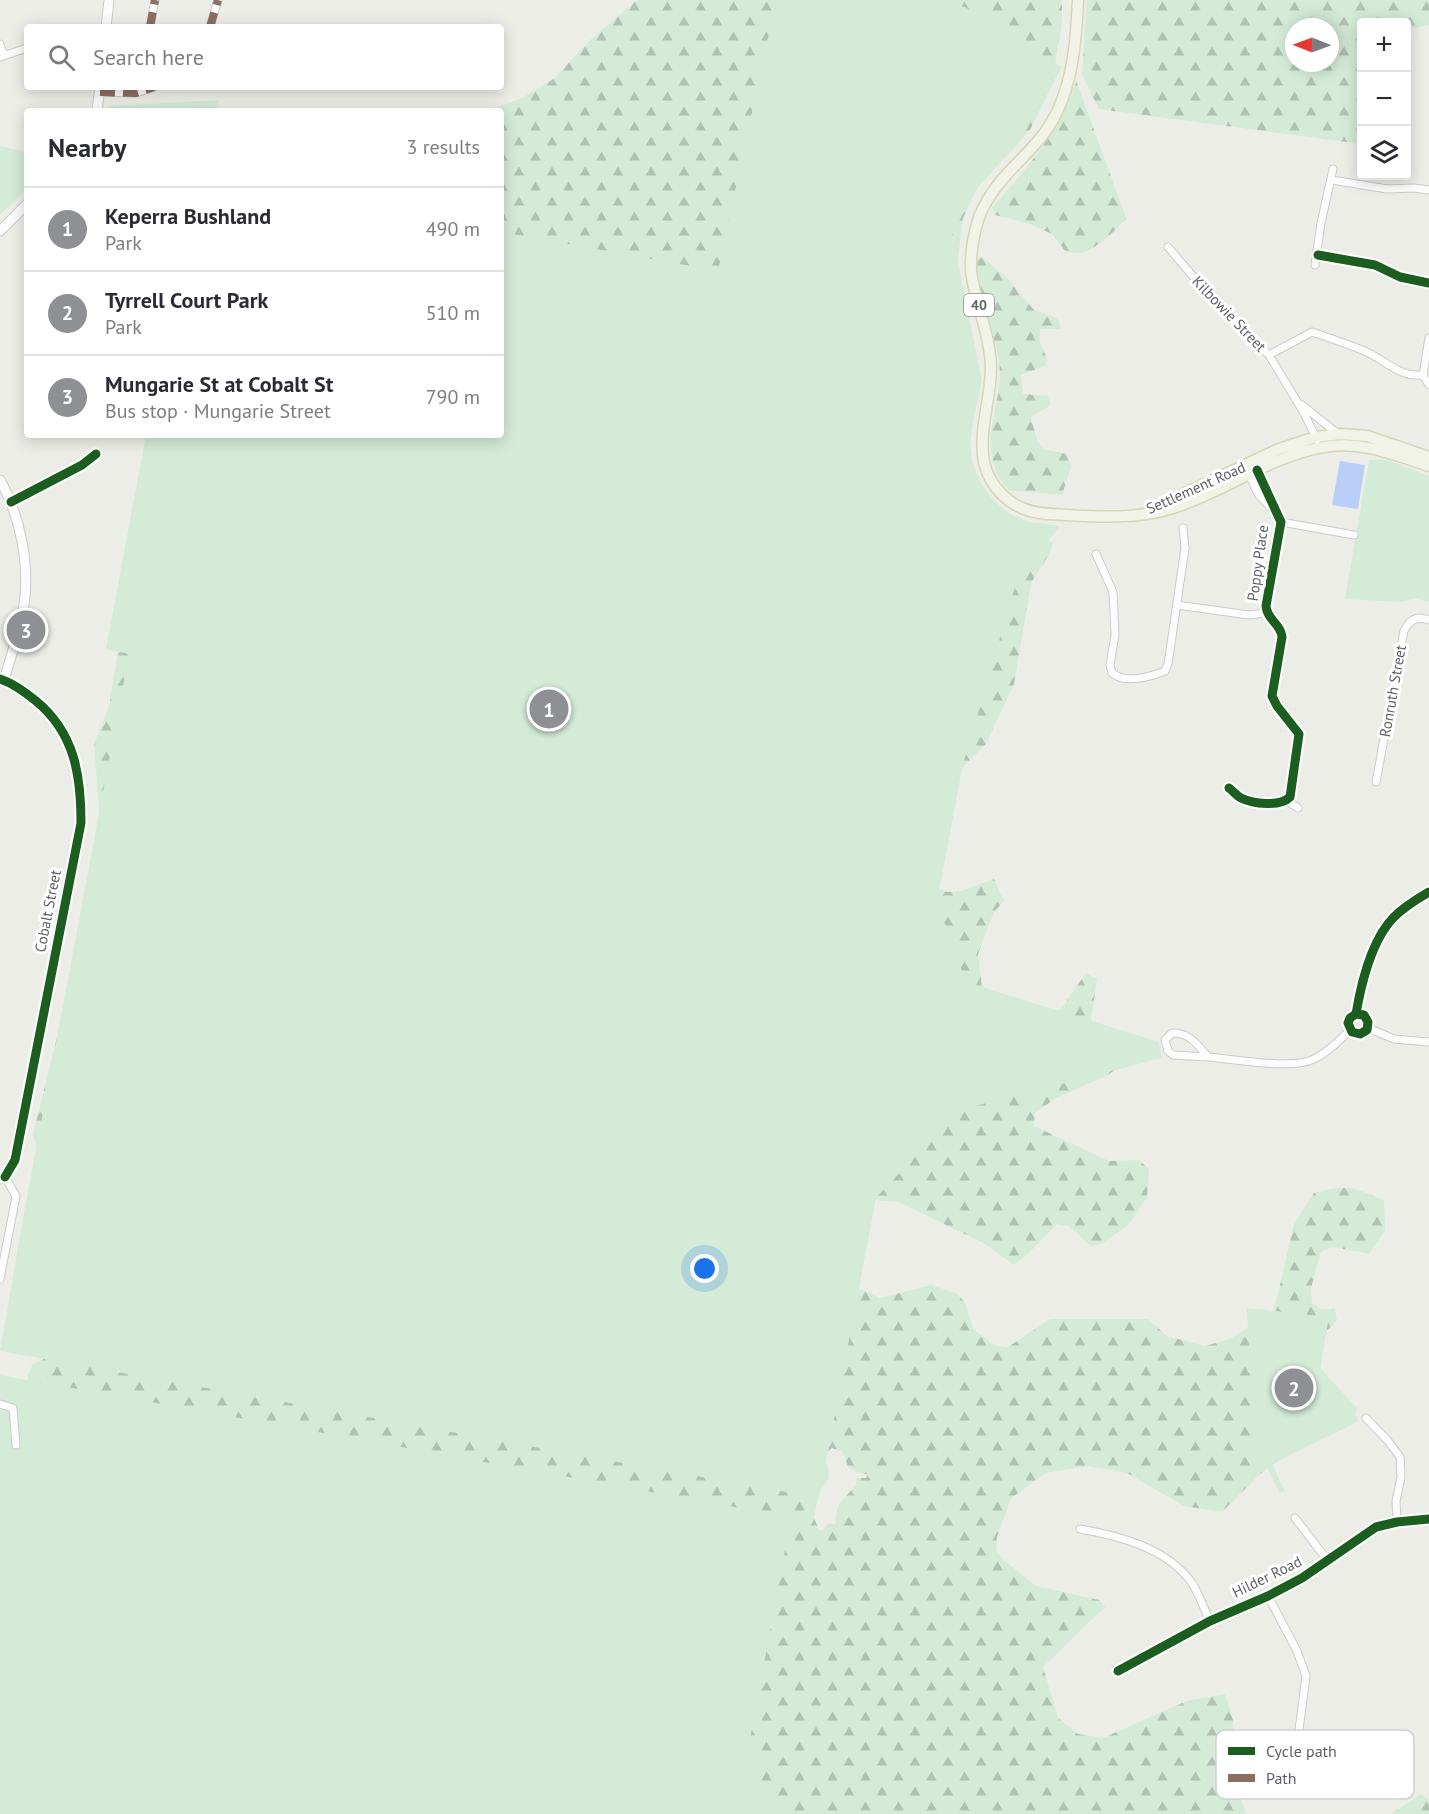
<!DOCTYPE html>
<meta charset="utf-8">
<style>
:root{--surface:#fff;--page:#f7f7f7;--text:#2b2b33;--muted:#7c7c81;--line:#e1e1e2;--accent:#8f9094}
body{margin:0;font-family:"PT Sans",sans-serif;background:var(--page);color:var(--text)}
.controls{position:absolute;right:18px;top:18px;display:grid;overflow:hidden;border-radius:6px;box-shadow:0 3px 15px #0003}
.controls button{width:54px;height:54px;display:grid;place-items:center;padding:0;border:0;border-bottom:2px solid var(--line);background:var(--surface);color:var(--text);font:30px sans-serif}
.compass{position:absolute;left:1285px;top:18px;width:54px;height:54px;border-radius:50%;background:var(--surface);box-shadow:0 3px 15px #0003;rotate:271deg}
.you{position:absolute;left:705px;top:1269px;width:21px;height:21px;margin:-15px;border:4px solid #fff;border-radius:50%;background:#1a73e8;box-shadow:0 0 0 9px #1a73e833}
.badge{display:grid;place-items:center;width:39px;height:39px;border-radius:50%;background:var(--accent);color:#fff;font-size:20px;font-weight:700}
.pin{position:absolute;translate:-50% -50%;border:3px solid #fff;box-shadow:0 2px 6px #0006}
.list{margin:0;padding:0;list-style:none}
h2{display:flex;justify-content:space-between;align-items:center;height:78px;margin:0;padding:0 24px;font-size:26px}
h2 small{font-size:20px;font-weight:400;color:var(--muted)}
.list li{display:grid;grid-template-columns:39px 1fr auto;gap:18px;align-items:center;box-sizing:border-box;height:84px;padding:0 24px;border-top:2px solid var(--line)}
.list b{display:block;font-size:22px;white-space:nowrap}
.list p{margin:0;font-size:20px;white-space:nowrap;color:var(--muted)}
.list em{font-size:20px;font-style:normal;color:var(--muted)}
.icon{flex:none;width:33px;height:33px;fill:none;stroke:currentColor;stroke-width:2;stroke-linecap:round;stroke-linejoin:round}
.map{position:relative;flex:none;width:1429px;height:1814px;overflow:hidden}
.search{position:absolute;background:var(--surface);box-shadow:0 3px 15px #0003;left:24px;top:24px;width:480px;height:66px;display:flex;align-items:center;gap:15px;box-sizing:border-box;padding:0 21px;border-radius:6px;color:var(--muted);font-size:22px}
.panel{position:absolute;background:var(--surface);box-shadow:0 3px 15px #0003;left:24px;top:108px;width:480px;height:330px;border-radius:6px}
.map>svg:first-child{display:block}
</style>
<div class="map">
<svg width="1429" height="1814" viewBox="0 0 1429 1814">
<defs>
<pattern id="forest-firs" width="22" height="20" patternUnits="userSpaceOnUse" patternTransform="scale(1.5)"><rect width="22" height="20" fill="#d4ebd8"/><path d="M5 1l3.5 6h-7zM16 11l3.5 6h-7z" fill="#afc2b3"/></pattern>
</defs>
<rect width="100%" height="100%" fill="#edede8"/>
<path fill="url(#forest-firs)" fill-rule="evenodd" d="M637,0H1062V23L1051,87L1030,130L978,187L963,218L956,276L963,451L1004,529L1053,542L1050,553L1031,583L1014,684L986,744L956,774L922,881L947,892L961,891L994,879L1004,901L994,912L978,954L982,987L997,995L1030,1002L1036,1012L1049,1014L1061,1009L1086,973L1097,979L1091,1021L1131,1058L1108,1075L1056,1098L1035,1113L1034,1126L1109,1161L1139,1160L1149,1169L1147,1197L1129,1224L1103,1243L1091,1246L1069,1226L1057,1224L1028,1254L1014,1265L985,1244L899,1202L874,1200L856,1287L880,1298L931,1285L956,1293L965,1302L973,1329L994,1345L1008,1347L1050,1319H1148L1167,1336L1205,1346L1230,1339L1274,1311L1294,1224L1314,1193C1348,1184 1352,1187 1384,1200L1385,1230L1369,1254L1333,1247L1321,1252L1311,1288L1312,1303L1323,1310L1335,1308L1337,1321L1325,1332L1320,1372L1326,1425L1260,1474L1222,1512L1184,1506L1127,1473L1088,1466L1046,1473L1011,1498L997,1537L996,1550L1005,1561L1036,1586L1099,1600L1106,1606L1043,1667L1058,1718L1078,1734L1103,1738L1187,1701L1225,1694L1233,1720L1238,1791L1246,1814H0V1619L44,1566L28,1377L32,1365L44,1359L52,1347L47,1183L33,1134L97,875L99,808L94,744L109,707L137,535L501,435V111H488L522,98L555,78L589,41ZM832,1448L842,1451C844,1456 846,1462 848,1466C853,1473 862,1472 868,1475L866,1478H856V1485L838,1505L835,1524L828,1523L823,1530H819L814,1518L819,1491C843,1469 813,1463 832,1448Z
M1087,0H1429V25L1411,29L1407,57L1406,22H1362L1361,144L1099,109L1082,75ZM1294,27H1330V63H1294Z
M1076,80L1126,218C1118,229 1095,250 1081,253C1077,254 1070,252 1066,252L1052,234L1030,224L995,215L992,207C1026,170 1062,129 1076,80Z
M982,257L1006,277L1034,310L1057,318L1062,329H1040V343L1047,358L1045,366L1021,375L1023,394L1048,396L1051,405L1031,417L1037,440L1043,449L1067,454L1071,467L1062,495L1008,490C971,446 1005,410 999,361C997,349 992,337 989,325C984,304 979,283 975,262Z
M1421,1794L1429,1800V1814H1391Z"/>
<path fill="#d4ebd8" d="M776,0H936L965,7L1062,67L1018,144L982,181L951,228L982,380L974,417L970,445L973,465L982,485L994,501L1010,514L1030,522L1060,526L1017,580L963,764L937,902L966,982L1159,1042L1162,1058L959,1110L876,1198L819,1498L0,1351L24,1213L129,654L106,649L146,435H501V232L718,271Z
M219,100L215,111H109L110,106Z
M0,146L27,152V189L0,215Z
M1369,460H1387L1429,476V602L1416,598L1401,602L1345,599Z
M1247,1308L1329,1317L1320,1368L1357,1408L1355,1414L1359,1421L1272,1464L1285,1491L1280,1493L1264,1462L1254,1460Z
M0,1375L791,1517L749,1745L773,1814H0Z"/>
<path fill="#bbcef8" d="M1340,461L1365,465L1358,509L1332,505Z"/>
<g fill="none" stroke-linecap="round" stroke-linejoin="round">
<g stroke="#cbcbcb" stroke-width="9">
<path id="street" d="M150,27L155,0
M210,27L218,0
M0,44L4,56
M0,57L27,48
M100,92L136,93L154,87
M1332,180L1387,189L1414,188L1429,190
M1168,247L1214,301L1269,355L1304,413L1317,440
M1318,255L1375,265L1400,277L1429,283
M1315,265L1321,223L1333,169
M1269,355L1312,332C1329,338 1346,343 1362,350C1384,358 1398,378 1423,375L1429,385
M1423,375L1429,338
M1302,405L1338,434
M1249,474L1258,494L1272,509
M11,502L82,465L96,454
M1281,522L1354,535
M1096,554L1113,592L1115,635L1110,665L1112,673C1125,684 1150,677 1165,671L1168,664L1185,548L1183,528
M1177,605L1249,615L1266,613
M1376,782L1404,631C1409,620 1417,615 1429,620
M1229,788C1233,791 1237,796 1241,798C1253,804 1280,807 1290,797L1299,734L1277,706L1272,696L1282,637C1281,624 1267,620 1266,606L1281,522L1257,470
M1286,800L1298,808
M1356,1014L1364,1015L1368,1022L1367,1030L1360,1034L1352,1032L1348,1023L1350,1018L1356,1014C1361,984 1372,939 1394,917C1404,907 1417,899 1429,892
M1368,1028L1394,1039L1429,1042
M1172,1033C1189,1032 1198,1045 1208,1057L1173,1055L1168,1051L1165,1040Z
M1208,1057C1233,1059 1293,1070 1314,1059C1328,1052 1339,1041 1350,1030
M0,1279L16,1196L5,1177
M0,1404L13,1408L16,1445
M1366,1418L1388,1441L1400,1457L1401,1477L1396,1501L1397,1522
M1295,1518L1328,1561
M1080,1529C1120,1536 1167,1548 1192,1583C1199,1594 1204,1609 1210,1621
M1268,1596L1297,1651L1306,1676L1294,1768"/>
</g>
<g stroke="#cacbcb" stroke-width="11">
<path id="secondary" d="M106,27L109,0
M97,111L100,87
M0,231L27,204
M0,480C20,515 30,564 24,605C20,630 11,656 4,680
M0,679C13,683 25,692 36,701C75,733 81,776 81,823L15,1160L5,1177L0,1179
M1118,1671L1210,1621L1268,1596L1302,1578L1376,1527L1397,1522L1429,1519"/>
</g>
<g stroke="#d6d6b4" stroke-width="13">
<path id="primary" d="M1078,0C1076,46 1072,98 1042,136C1018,166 995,179 979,217C974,232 970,254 971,271C975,303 990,334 991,367C991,397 980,425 983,455C985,478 1001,499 1022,508C1035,514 1051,514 1066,515C1102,517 1138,519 1173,508C1225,492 1269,456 1324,447C1360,440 1395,455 1429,466
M1158,506L1279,449L1316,437L1340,434L1367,436L1429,457"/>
</g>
<use href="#street" stroke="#fcfcfc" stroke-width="7"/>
<use href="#secondary" stroke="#fcfcfc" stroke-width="9"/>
<use href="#primary" stroke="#f2f3e8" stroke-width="10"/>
<path stroke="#8d6e63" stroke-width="8" stroke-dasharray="15 8" stroke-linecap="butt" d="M150,27L155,0
M210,27L218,0
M100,92L136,93L154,87"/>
<g stroke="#fff" stroke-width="13">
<path id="cycleway" d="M1318,255L1375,265L1400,277L1429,283
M11,502L82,465L96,454
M0,679C13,683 25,692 36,701C75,733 81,776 81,823L15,1160L5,1177
M1229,788C1233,791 1237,796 1241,798C1253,804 1280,807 1290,797L1299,734L1277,706L1272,696L1282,637C1281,624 1267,620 1266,606L1281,522L1257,470
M1356,1014L1364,1015L1368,1022L1367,1030L1360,1034L1352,1032L1348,1023L1350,1018L1356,1014C1361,984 1372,939 1394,917C1404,907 1417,899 1429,892
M1118,1671L1210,1621L1268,1596L1302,1578L1376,1527L1397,1522L1429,1519"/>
</g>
<use href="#cycleway" stroke="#1b5e20" stroke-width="9"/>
</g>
<g text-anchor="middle" stroke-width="6" stroke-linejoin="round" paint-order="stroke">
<rect fill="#fff" stroke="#8e8e95" stroke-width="1.5" x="964" y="294" width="30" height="22" rx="4.5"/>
<g font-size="14" font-weight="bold" fill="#5d5e67">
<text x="979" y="310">40</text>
</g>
<g font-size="15" fill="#5d5e67" stroke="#fff">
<text transform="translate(1229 314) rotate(46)" y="5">Kilbowie Street</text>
<text transform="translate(1196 488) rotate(-24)" y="5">Settlement Road</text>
<text transform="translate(1258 563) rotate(-82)" y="5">Poppy Place</text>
<text transform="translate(1393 691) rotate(-80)" y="5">Ronruth Street</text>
<text transform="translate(48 911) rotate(-79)" y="5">Cobalt Street</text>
<text transform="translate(1267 1577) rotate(-26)" y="5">Hilder Road</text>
</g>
</g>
<rect x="1216" y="1730" width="198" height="69" rx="9" fill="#fff" stroke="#cecfd1" stroke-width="1.5"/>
<rect x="1228" y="1747" width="27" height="8" fill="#1b5e20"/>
<rect x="1228" y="1774" width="27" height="8" fill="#8d6e63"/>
<g font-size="16" fill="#5d5e67">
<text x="1266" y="1757">Cycle path</text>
<text x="1266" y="1784">Path</text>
</g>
</svg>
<div class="controls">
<button>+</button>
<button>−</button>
<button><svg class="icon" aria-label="layers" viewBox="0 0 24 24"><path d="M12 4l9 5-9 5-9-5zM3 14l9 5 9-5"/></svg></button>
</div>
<svg class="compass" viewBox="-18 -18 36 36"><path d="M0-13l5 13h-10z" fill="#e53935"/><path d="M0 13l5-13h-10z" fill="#7c7c81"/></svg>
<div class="you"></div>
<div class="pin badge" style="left:549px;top:709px">1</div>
<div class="pin badge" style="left:1294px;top:1388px">2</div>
<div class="pin badge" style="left:26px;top:630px">3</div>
<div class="search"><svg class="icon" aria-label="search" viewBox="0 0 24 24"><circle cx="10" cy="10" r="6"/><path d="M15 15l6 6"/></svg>Search here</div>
<section class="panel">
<h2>Nearby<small>3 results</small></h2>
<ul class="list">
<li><span class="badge">1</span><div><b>Keperra Bushland</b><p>Park</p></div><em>490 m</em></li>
<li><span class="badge">2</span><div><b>Tyrrell Court Park</b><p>Park</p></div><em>510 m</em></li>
<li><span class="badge">3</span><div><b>Mungarie St at Cobalt St</b><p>Bus stop · Mungarie Street</p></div><em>790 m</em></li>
</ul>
</section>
</div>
